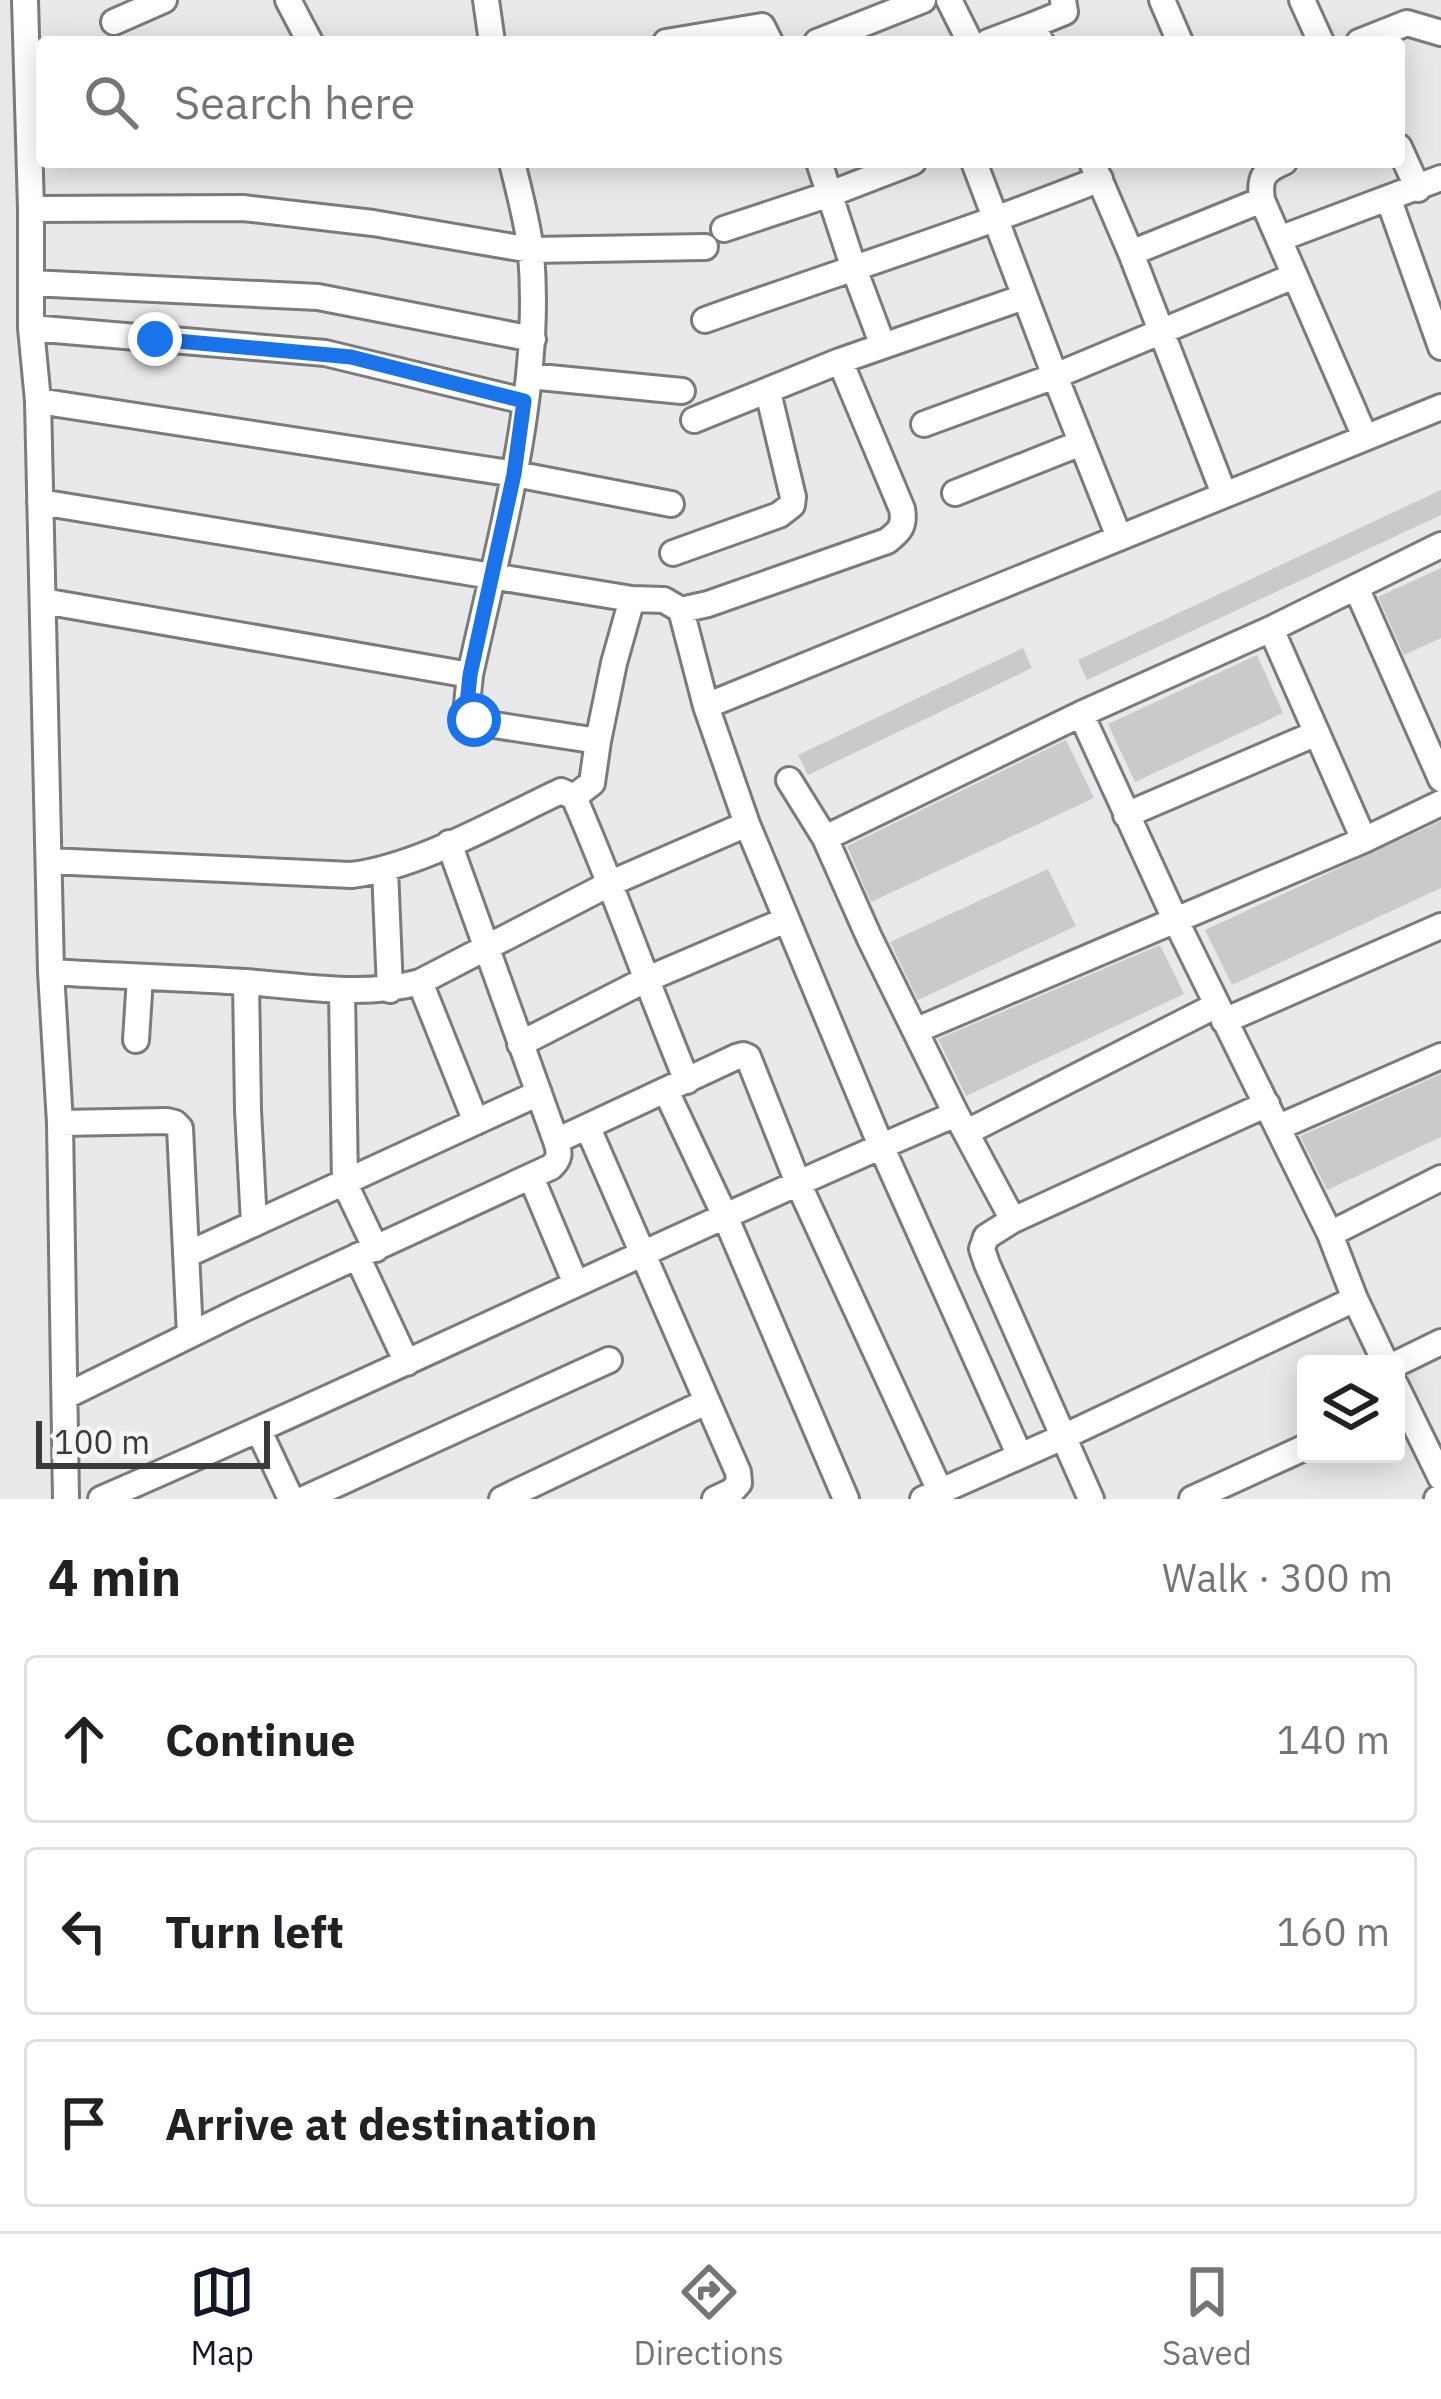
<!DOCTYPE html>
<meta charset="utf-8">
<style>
:root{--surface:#fff;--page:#f6f6f6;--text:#202124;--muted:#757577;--line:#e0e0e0;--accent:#111827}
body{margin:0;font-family:"IBM Plex Sans",sans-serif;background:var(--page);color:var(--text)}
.controls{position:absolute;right:36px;bottom:36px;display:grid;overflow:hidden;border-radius:12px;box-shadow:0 6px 30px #0003}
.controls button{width:108px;height:108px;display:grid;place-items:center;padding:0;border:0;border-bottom:3px solid var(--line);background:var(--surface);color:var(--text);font:60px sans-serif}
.scale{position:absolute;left:36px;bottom:30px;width:234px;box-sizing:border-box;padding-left:12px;border:6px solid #393a3a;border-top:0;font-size:33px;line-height:42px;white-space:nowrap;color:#393a3a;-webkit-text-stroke:9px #f6f7f8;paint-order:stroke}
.stop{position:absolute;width:36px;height:36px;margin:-27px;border:9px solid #1a73e8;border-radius:50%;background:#fff}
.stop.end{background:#1a73e8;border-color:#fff;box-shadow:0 3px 12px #0008}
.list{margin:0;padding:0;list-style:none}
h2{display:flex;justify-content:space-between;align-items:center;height:156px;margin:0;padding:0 48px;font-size:51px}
h2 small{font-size:39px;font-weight:400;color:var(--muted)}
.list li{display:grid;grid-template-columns:78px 1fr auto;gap:36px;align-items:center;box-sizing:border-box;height:168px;margin:0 24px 24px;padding:0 24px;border:3px solid var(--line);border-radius:12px}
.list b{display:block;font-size:45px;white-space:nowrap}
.list em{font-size:39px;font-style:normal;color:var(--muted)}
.icon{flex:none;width:66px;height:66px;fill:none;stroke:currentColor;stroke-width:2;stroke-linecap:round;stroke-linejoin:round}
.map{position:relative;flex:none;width:1441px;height:1499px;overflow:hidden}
.search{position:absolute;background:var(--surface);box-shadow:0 6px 30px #0003;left:36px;right:36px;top:36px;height:132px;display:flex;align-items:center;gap:30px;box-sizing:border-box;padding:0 42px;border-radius:12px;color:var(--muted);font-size:45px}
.sheet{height:732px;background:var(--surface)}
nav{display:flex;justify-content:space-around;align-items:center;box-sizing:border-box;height:168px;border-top:3px solid var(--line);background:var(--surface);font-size:33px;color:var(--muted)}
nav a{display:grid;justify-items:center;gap:6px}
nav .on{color:var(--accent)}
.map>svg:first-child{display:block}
</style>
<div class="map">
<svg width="1441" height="1499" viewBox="0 0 1441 1499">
<rect width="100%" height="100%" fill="#e9e9eb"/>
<path fill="#cbcac9" d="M1441,490V515L1087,680L1078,660Z
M1441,568V638L1404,655L1378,597Z
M1023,648L1032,668L808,775L798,755Z
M1257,655L1283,713L1135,782L1108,724Z
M1066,740L1094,798L871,902L847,846Z
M1441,821V888L1232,985L1205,930Z
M1048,869L1076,926L918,1000L890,942Z
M1160,945L1184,994L966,1096L938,1039Z
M1441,1074V1137L1327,1190L1300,1136Z"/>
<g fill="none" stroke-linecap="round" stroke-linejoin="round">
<g stroke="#7b7b7c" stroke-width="30">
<path id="minor" d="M25,0L31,209V328L38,401L51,972L60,1123L66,1499
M288,0L310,42
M486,0L492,42
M949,0L970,42
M1162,0L1180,42
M1302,0L1321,42
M114,22L164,0
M1033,25L1065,12L1063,0
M666,42L762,26L770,42
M817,42L923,0
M988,42L1033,25L1041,42
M1359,42L1407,23L1441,33
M1399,147L1418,189
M512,162C519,192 528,223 531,253C543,391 499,541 470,675L467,704L474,720L481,723L598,741L592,783L574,797
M974,162L1055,376L1119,537
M1092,162L1131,253L1224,494
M1284,162C1263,171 1259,178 1262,200L1365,437
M1389,200L1441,347
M31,209L243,208L373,223L531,250L705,247
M724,229L830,194L913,162
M1279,239L1441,178
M1131,253L1262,200
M31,283L318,297L533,339
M705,320C836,273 970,231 1100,179
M31,328L325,353L524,401
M883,346L1024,297
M529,376L682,391
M38,401L515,474L671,504
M694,420L840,361
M924,424L1055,376L1294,276
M955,493L1081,443
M40,502L632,599L664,600L681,610L706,706L747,824L881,1146L1020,1456
M673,553L779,515L792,505L793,497L768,392
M1356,587L1441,779
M43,601L470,675
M681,610L708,604L887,541C900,531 905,526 902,509L840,361L883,346L853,266L819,162
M1271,629L1364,840
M706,706L1441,407
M1081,714L1175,919L1330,1234L1355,1299L1386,1364
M598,741L614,663L632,599
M789,780L825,838L869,937L956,1114L1013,1220
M1126,815L1317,733
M825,838L1081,714L1271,629L1441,545
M49,861L351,875C418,867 499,820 561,791L574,797C615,891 648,987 687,1081
M385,869L390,990
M51,972C115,976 180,978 245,982C304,986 362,998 420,982L611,883L747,824
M246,982L248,1110L254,1224
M420,982L476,1122
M342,991L345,1184L376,1249
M1224,1021L1441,926
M917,1030L1364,840L1441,803
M136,1040L140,977
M520,1044L645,980L786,920
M666,1091L725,1216L846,1499
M60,1123L167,1121L175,1123L180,1128L190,1335
M1279,1127L1441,1056
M588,1128L738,1472L739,1483L732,1491L715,1499
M967,1132L1217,1005
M556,1141L736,1057L743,1055L748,1057L798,1183L940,1491
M531,1177L576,1284
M1330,1234L1441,1178
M186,1255L539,1093
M357,1256L407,1363
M1396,1364L1441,1342
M1396,1386L1441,1478
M66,1396L243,1309L551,1167C560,1159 560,1153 556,1141L449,843
M259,1431L291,1499
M101,1499C388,1375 669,1237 956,1114
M304,1499L609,1360
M502,1499L706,1402
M923,1499L1063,1437L1355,1299
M1091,1499L987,1264L982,1249L986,1237L1013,1220L1267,1104
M1192,1499L1306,1447
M1437,1499L1441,1497"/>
</g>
<use href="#minor" stroke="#fff" stroke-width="24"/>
</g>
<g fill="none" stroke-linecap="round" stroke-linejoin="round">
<path stroke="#1a73e8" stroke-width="15" d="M155,339L351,357L524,401L514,474L470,675L467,704L474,720"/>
</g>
</svg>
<div class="controls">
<button><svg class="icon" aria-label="layers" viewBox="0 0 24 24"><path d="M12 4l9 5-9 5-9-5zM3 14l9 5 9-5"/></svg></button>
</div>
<div class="scale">100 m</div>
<div class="stop" style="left:474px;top:720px"></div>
<div class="stop end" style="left:155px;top:339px"></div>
<div class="search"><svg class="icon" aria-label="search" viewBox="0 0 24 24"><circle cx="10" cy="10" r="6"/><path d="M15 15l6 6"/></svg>Search here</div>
</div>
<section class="sheet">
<h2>4 min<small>Walk · 300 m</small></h2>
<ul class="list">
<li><svg class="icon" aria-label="ahead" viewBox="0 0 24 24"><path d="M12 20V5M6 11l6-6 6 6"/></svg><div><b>Continue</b></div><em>140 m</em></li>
<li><svg class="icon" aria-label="left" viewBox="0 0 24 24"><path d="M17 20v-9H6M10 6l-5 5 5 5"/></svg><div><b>Turn left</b></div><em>160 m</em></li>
<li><svg class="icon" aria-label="arrive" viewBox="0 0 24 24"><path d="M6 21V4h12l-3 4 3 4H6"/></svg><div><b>Arrive at destination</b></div></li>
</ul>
</section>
<nav>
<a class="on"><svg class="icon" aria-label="map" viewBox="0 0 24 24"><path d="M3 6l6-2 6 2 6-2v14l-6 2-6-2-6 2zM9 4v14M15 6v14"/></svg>Map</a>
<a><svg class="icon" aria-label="directions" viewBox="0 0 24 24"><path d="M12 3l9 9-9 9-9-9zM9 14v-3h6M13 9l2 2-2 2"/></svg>Directions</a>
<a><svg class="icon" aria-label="saved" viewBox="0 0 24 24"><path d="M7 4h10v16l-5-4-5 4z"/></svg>Saved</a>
</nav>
